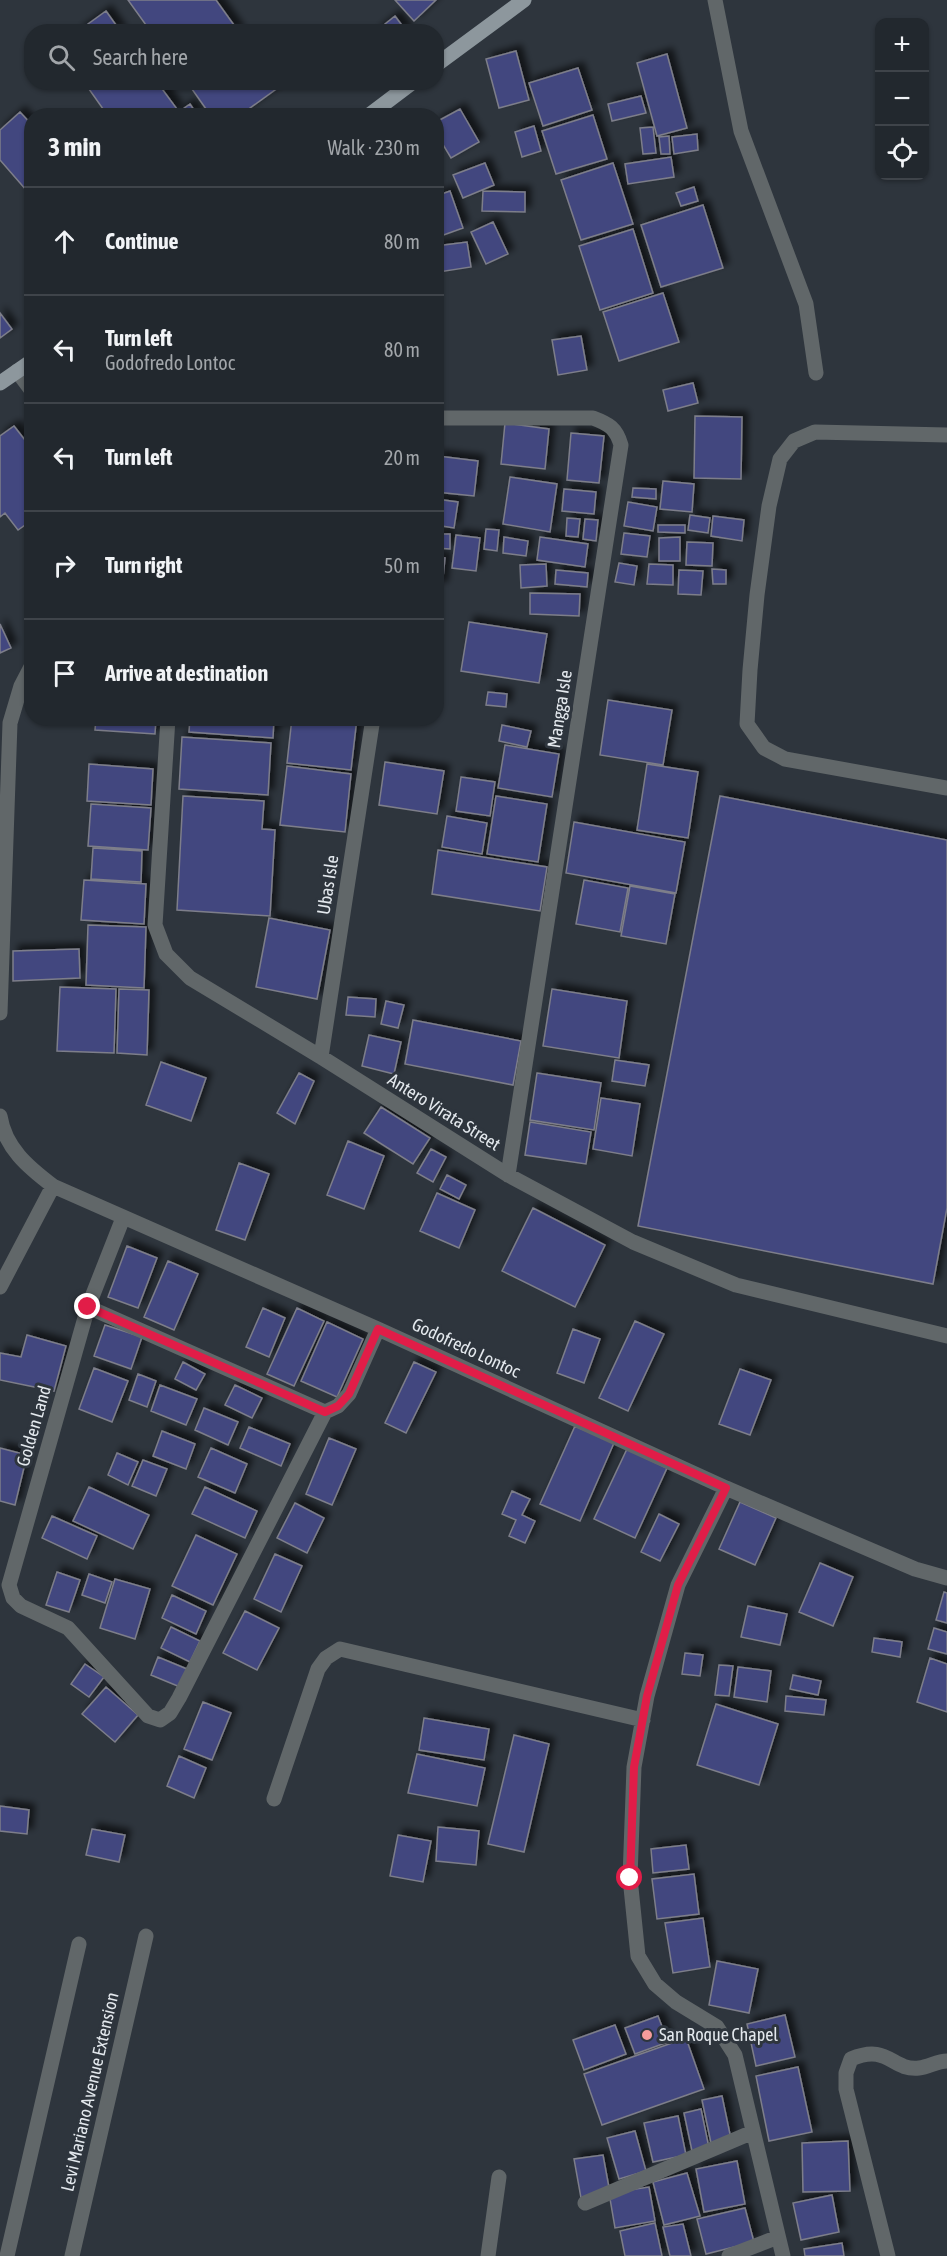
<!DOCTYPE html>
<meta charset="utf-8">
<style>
:root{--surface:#22282e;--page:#2e343a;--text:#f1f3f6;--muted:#a2a6aa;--line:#3f444a}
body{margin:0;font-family:"Asap Condensed",sans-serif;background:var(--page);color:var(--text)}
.controls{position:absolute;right:18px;top:18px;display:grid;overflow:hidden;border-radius:12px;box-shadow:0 2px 4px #0004}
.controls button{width:54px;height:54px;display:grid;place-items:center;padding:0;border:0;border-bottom:2px solid var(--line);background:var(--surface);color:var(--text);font:30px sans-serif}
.stop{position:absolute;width:18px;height:18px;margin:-14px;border:4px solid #e11d48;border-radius:50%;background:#fff}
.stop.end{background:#e11d48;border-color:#fff;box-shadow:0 2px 6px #0008}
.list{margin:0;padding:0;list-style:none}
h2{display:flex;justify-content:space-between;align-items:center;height:78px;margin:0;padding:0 24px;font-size:26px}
h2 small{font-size:20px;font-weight:400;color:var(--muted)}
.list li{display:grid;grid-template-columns:39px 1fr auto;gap:18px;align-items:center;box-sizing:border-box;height:108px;padding:0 24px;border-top:2px solid var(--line)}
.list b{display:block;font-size:22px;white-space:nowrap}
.list p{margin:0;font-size:20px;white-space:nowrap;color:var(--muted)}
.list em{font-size:20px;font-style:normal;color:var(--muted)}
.icon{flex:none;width:33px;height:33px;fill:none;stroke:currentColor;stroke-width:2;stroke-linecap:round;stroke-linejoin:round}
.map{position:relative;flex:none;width:947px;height:2256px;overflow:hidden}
.search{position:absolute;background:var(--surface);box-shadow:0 2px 4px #0004;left:24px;top:24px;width:420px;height:66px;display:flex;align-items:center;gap:15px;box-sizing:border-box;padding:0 21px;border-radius:24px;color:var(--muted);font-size:22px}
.panel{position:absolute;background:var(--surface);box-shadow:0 2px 4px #0004;left:24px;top:108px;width:420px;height:618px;border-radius:24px}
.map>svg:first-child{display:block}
</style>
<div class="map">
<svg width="947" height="2256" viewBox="0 0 947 2256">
<defs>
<filter id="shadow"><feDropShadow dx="5.5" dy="-5.5" stdDeviation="3" flood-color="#0009"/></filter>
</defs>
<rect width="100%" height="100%" fill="#2e353d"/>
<path fill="#43477f" stroke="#7d7e8a" stroke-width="1.5" filter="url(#shadow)" d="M128,0H216L239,32H151Z
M395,0H436L414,21Z
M106,11L121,32H77Z
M395,16L407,32H375Z
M516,51L529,100L499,108L486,59Z
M667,54L687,128L657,136L637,63Z
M578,68L592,110L543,126L529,83Z
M84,82H157L177,109L168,116H108Z
M187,82H275L279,87L239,116H211Z
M641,96L646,113L612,121L608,104Z
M190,104L198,116H173Z
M460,109L479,142L451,158L436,133V122Z
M20,112L32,125V188L27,191L0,160V130Z
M593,115L607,159L556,174L542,131Z
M534,126L541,151L522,157L515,132Z
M653,127L656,153L643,154L640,128Z
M697,134L698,150L674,154L672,137Z
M669,136L670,154H661L659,137Z
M671,157L674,177L628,184L625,164Z
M485,163L494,185L463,198L453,175Z
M613,163L633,224L581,240L561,180Z
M694,187L698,201L681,206L676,193Z
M450,191L463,228L438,237L436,196Z
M483,191L525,192V212L482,211Z
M703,205L723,268L661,287L641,225Z
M493,222L508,254L486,264L471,232Z
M633,229L653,293L600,310L579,246Z
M467,242L471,267L439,272L436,246Z
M663,293L679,342L619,361L603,312Z
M0,313L12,329L0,338Z
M581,336L587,370L558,375L552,340Z
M693,383L698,403L668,411L663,390Z
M695,416L742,417L741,479L694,478Z
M505,423L549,429L545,469L501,464Z
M14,426L32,449V492L27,496L32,501V520L18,530L5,513L0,517V436Z
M571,433L604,436L599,483L567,480Z
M438,456L478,461L474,496L436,492Z
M510,477L557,484L550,532L503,524Z
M663,481L694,484L692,512L660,509Z
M633,488L656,489V499L632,497Z
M564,489L596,492L594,514L562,511Z
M436,499L458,502L454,528L436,525Z
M628,502L657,507L653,531L624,526Z
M690,515L710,518L708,533L688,530Z
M713,516L744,520L742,541L711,536Z
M567,518L580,519L578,537L566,536Z
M585,519L598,520L596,541L583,539Z
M658,525H685V533L658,532Z
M486,529L499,530L497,551L484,549Z
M624,533L650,536L647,557L621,554Z
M436,534H450V549L436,548Z
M456,535L480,538L476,571L452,568Z
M504,537L528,541L526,556L503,553Z
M540,537L588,544L585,567L537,560Z
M680,537V561H659V538Z
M687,542L713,543L712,566L686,565Z
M436,557L445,558L442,587L436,586Z
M619,563L637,566L634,585L615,582Z
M546,564L547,586L521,588L520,565Z
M649,564L673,565V585L647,584Z
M712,569L726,570V584H713Z
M556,570L588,573L587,587L555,584Z
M679,570L703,571L701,595L678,594Z
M530,593L580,594L579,616L530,614Z
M469,622L547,634L539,683L461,671Z
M0,624L11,648L0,653Z
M488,692L507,694L506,707L486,705Z
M608,700L672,710L663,765L600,755Z
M96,718H156L155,734L95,730Z
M190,718H274L273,738L189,732Z
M292,718H357L351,770L287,763Z
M502,725L531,731L527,747L499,741Z
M182,737L271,743L268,795L179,789Z
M505,745L559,754L552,797L498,788Z
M385,762L444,771L437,814L379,805Z
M89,764L153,769L151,805L87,801Z
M647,764L698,772L688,838L637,830Z
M287,766L351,774L345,832L280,825Z
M461,777L495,782L490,816L456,811Z
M183,796L264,801L262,829L275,830L270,916L177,910Z
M496,796L547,804L538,862L487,854Z
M720,796L947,840V1208L933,1284L638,1226Z
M91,804L151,808L148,850L88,846Z
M447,816L487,823L482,854L442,847Z
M574,822L685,842L676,893L566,873Z
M93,848L142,851L141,882L91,879Z
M438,850L547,867L540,911L432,894Z
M84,880L146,884L144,924L81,920Z
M584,880L628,888L620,932L576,924Z
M630,886L675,894L666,944L621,936Z
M269,918L330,930L317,999L256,987Z
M88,925L146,927L144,988L86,985Z
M79,949L80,978L13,981V951Z
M60,987L116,989L114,1053L57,1051Z
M119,989L149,990L147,1055L117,1053Z
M552,989L627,1001L619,1058L543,1046Z
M348,997L376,999L375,1017L346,1015Z
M386,1001L404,1005L398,1028L381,1024Z
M413,1020L521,1041L513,1085L405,1064Z
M369,1035L401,1042L394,1074L362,1066Z
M615,1060L649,1065L645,1086L612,1081Z
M161,1062L206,1078L191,1121L146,1105Z
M299,1073L314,1081L295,1124L277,1113Z
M537,1073L601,1083L594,1130L530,1120Z
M601,1098L640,1104L632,1156L593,1149Z
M381,1107L430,1138L413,1164L364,1133Z
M530,1122L591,1132L586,1164L525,1155Z
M348,1141L384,1156L364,1209L327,1195Z
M431,1149L446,1157L433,1182L417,1173Z
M239,1163L269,1174L245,1240L216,1230Z
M447,1175L466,1185L459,1199L440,1189Z
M437,1193L475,1210L459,1248L420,1231Z
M533,1208L605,1245L575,1307L502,1271Z
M127,1246L157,1258L138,1308L108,1297Z
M168,1261L198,1274L174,1330L144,1317Z
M263,1308L285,1318L269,1357L246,1347Z
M297,1308L324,1321L294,1386L267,1374Z
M635,1321L664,1334L628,1411L599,1398Z
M327,1322L363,1339L337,1397L301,1381Z
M105,1325L142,1337L131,1369L94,1356Z
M573,1329L600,1339L584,1383L557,1373Z
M27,1335L66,1346L54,1391L0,1380V1353L21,1357Z
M183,1362L205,1374L196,1390L175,1379Z
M414,1362L436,1372L406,1433L385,1423Z
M94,1368L128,1381L112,1422L79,1409Z
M740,1369L771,1380L750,1435L719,1424Z
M138,1374L156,1381L147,1407L129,1400Z
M160,1385L197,1399L186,1425L151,1411Z
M235,1385L262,1398L252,1418L225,1405Z
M204,1408L238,1422L228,1445L195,1430Z
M575,1426L614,1443L580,1521L540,1504Z
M249,1427L290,1444L281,1466L240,1448Z
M162,1431L195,1444L186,1469L153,1456Z
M329,1438L356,1449L332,1505L306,1494Z
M0,1448L27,1455L15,1505L0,1501Z
M211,1448L247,1464L235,1493L198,1477Z
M627,1449L667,1468L635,1538L594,1519Z
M117,1453L138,1462L128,1485L108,1475Z
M143,1460L167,1469L156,1496L132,1486Z
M89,1487L149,1515L133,1549L73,1521Z
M205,1487L257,1511L245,1538L192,1514Z
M512,1491L530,1499L522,1515L535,1521L525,1543L509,1536L516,1520L502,1514Z
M740,1502L776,1518L755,1565L719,1549Z
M295,1503L324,1518L307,1553L277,1538Z
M659,1514L679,1524L660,1561L641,1552Z
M52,1516L97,1536L87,1559L42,1538Z
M196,1535L237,1554L213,1605L172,1586Z
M275,1554L302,1566L281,1612L254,1599Z
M820,1563L853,1577L833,1626L799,1612Z
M57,1572L80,1580L69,1612L46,1605Z
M89,1574L112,1582L105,1603L82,1595Z
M115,1579L150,1589L135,1639L100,1628Z
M944,1592L947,1593V1623L936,1620Z
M172,1595L206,1611L196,1634L162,1618Z
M748,1606L787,1614L780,1645L741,1637Z
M245,1611L279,1628L257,1670L223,1653Z
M171,1627L200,1641L190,1662L161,1648Z
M934,1628L947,1632V1654L928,1649Z
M874,1638L902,1642L900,1657L872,1652Z
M685,1653L703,1655L700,1676L682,1674Z
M158,1657L187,1669L180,1687L151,1675Z
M930,1658L947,1664V1712L917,1702Z
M85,1664L104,1677L89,1697L71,1684Z
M719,1665L733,1666L729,1696L715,1695Z
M738,1667L771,1671L767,1702L734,1697Z
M793,1675L821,1681L818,1695L790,1689Z
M106,1687L138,1715L115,1742L82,1714Z
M786,1696L826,1700L824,1715L785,1711Z
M203,1702L231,1713L212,1760L184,1749Z
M716,1704L778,1724L759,1785L697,1765Z
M424,1718L489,1729L484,1760L419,1750Z
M514,1735L549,1744L524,1852L488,1844Z
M417,1754L485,1768L477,1806L408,1793Z
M179,1756L206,1768L194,1798L167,1786Z
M0,1806L29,1810L27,1834L0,1831Z
M438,1827L479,1831L476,1865L436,1861Z
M92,1829L125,1835L119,1862L86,1855Z
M398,1835L431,1841L423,1882L390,1876Z
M686,1845L689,1869L653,1873L651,1849Z
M694,1874L699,1914L657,1919L652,1879Z
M703,1918L710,1967L673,1973L665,1923Z
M717,1961L758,1969L749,2013L709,2005Z
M785,2015L795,2057L756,2066L747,2024Z
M658,2016L668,2042L635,2054L625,2028Z
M615,2025L626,2054L584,2070L573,2040Z
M686,2038L704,2089L602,2125L584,2074Z
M798,2067L812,2132L769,2141L756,2076Z
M722,2096L731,2139L711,2143L702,2100Z
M701,2109L709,2148L692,2151L684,2113Z
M678,2116L686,2155L653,2162L644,2123Z
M635,2131L646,2171L619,2179L607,2138Z
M848,2141L850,2191L803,2192L802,2143Z
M603,2155L610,2193L581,2198L574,2159Z
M737,2161L745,2204L704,2212L696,2169Z
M687,2173L700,2216L664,2225L653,2182Z
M649,2187L655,2221L615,2228L609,2193Z
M832,2195L839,2232L801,2240L793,2203Z
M745,2208L754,2242L706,2254L697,2219Z
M655,2223L662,2256H625L620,2231Z
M683,2224L691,2256H670L663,2227Z
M842,2243L844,2256H805L804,2249Z"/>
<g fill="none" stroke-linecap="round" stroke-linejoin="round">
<path stroke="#616769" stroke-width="15" d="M715,0L741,131L806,304L816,373
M17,371L32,391
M436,418H593C609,424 616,428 621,445L508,1175
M947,435L815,432L794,441L780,459L769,506L757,595L750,670L747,724L764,748L785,759L947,788
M168,718L155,925L166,954L190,978L321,1057L508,1175L633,1242L736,1285L947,1336
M0,1013L10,723L21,686L32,665
M321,1057L373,718
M0,1116C5,1148 28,1167 53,1186L378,1329L726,1488L915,1569L947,1578
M123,1218L88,1307L9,1585L13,1598L21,1606L68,1628L148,1716L160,1720L170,1713L179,1698L325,1412L338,1406L349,1394L378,1329
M0,1287L53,1186
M88,1307L325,1412
M726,1488L678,1585L647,1696L634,1767L630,1878L638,1956L655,1984L676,2002L717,2027L735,2055L783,2256
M274,1799L318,1669L326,1658L340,1649L643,1720
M585,2203L753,2132
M7,2256L79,1944
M72,2256L146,1936
M488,2256L499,2177
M729,2256L778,2237
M888,2256L846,2089V2073L851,2059C889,2043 891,2071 919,2068C929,2067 937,2061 947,2061"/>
<path stroke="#8d979d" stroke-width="15" d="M436,65L524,0
M368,116L413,82
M0,383L32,361"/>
</g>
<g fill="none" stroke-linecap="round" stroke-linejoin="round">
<path stroke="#e11d48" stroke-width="8" d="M88,1307L325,1412L338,1406L349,1394L378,1329L726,1488L678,1585L647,1696L634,1767L630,1878"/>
</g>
<circle fill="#f59b9b" stroke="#2e353d" stroke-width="2" cx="647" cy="2035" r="6"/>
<g text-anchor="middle" stroke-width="6" stroke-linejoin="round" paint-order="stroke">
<g font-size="18" fill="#e3e8ed" stroke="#2e353d">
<text transform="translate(560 709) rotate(-81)" y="6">Mangga Isle</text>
<text transform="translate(328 885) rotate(-81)" y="6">Ubas Isle</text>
<text transform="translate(444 1112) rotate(32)" y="6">Antero Virata Street</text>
<text transform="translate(466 1348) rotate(25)" y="6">Godofredo Lontoc</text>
<text transform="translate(34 1426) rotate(-74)" y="6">Golden Land</text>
<text transform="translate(90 2092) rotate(-77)" y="6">Levi Mariano Avenue Extension</text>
</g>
<g font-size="18" fill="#e3e8ed" stroke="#2e353d" text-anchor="start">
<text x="659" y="2041">San Roque Chapel</text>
</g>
</g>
</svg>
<div class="controls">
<button>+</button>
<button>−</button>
<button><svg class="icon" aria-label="locate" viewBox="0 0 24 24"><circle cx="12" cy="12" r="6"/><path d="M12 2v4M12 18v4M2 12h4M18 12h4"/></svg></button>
</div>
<div class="stop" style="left:630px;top:1878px"></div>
<div class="stop end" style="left:88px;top:1307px"></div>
<div class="search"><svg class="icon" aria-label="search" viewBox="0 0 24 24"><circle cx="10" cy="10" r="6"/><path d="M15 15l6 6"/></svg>Search here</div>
<section class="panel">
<h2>3 min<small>Walk · 230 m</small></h2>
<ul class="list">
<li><svg class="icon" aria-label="ahead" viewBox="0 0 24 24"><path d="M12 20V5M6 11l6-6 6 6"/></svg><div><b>Continue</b></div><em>80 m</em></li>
<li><svg class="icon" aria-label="left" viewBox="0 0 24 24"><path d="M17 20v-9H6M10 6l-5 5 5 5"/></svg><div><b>Turn left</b><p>Godofredo Lontoc</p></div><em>80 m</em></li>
<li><svg class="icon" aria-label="left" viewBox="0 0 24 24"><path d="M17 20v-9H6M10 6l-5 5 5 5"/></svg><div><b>Turn left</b></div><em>20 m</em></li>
<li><svg class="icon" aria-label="right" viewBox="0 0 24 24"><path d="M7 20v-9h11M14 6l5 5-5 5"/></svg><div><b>Turn right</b></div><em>50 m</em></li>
<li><svg class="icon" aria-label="arrive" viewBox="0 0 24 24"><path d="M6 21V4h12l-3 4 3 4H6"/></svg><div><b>Arrive at destination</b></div></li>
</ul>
</section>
</div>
